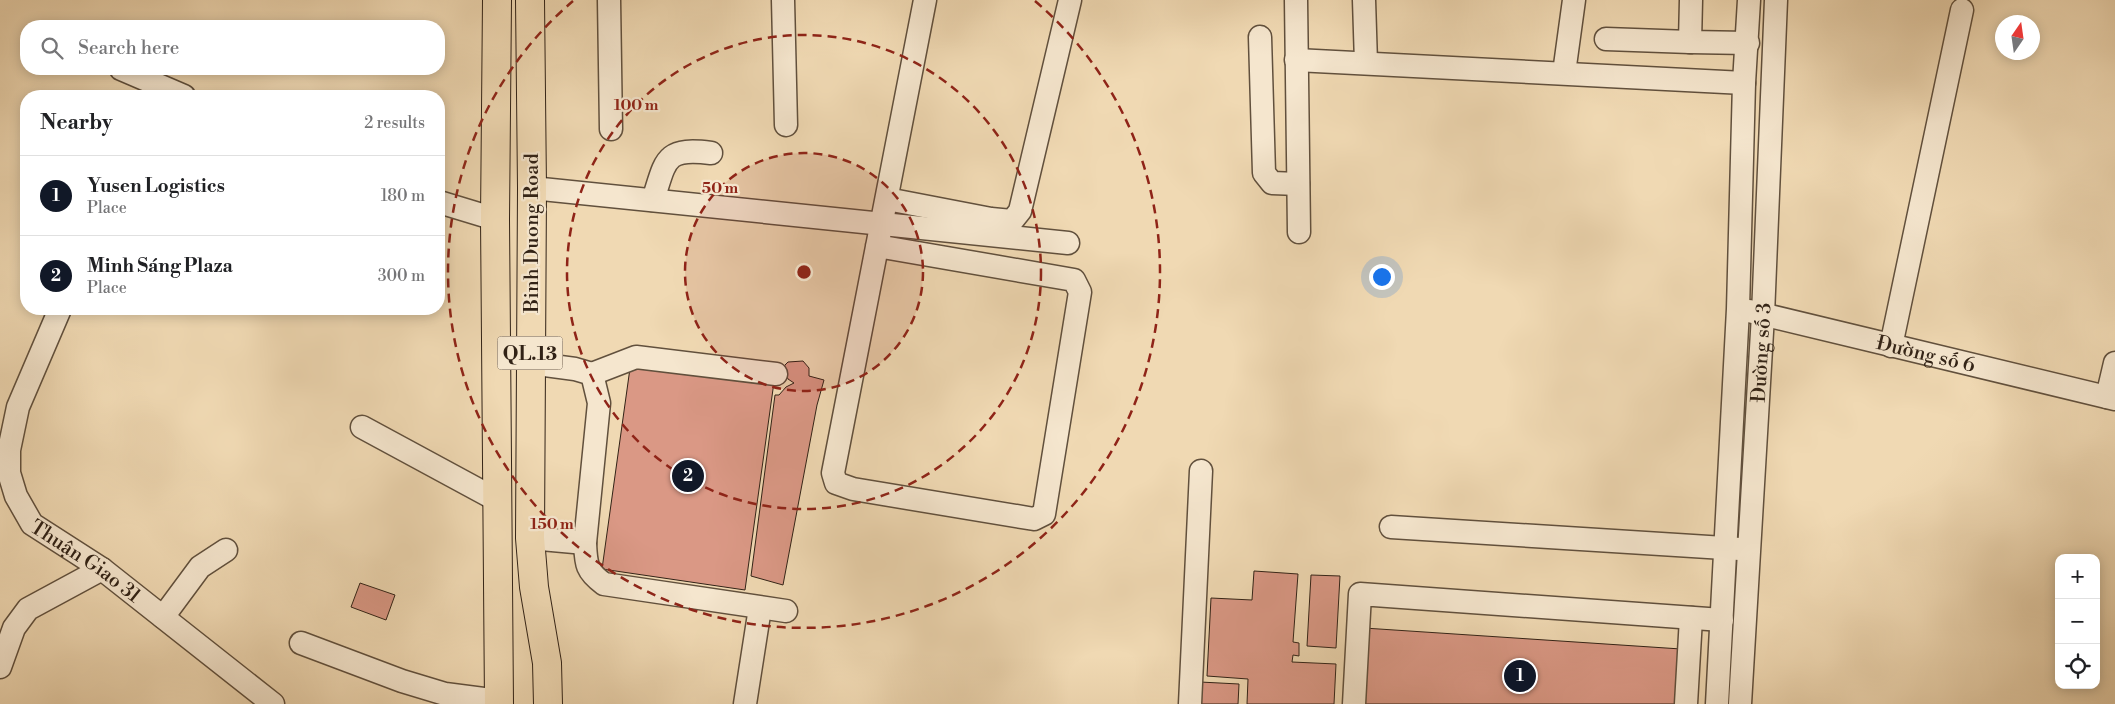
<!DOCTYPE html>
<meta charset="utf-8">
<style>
:root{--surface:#fff;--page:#f6f6f6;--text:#202124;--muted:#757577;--line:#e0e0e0;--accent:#111827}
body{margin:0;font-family:"Libre Bodoni",serif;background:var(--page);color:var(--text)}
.controls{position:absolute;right:15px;bottom:15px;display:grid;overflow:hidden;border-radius:10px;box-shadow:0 2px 12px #0003}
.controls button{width:45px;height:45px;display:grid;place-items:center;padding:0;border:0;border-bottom:1px solid var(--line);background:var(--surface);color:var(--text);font:25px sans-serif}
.compass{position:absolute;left:1995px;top:15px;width:45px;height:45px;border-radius:50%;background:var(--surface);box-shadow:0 2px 12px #0003;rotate:13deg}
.you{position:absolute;left:1381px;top:276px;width:18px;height:18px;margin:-12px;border:4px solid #fff;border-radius:50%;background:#1a73e8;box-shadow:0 0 0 8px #1a73e833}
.badge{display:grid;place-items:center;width:32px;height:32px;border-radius:50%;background:var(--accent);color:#fff;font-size:16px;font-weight:700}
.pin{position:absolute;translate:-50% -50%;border:2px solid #fff;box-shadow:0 1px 5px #0006}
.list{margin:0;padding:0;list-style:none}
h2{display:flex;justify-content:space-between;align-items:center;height:65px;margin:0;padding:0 20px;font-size:21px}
h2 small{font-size:16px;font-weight:400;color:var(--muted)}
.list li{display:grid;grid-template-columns:32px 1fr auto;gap:15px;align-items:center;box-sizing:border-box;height:80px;padding:0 20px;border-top:1px solid var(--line)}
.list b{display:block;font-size:19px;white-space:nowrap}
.list p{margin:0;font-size:16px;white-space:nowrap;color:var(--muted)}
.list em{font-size:16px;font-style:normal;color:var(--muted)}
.icon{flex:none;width:28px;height:28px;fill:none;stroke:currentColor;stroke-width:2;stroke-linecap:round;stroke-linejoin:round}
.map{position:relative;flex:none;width:2115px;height:704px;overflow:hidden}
.search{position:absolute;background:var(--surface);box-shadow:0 2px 12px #0003;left:20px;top:20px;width:425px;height:55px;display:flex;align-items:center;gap:12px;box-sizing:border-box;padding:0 18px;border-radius:20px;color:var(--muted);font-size:19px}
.panel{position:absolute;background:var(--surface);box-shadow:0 2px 12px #0003;left:20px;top:90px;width:425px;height:225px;border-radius:20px}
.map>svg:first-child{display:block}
</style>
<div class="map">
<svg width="2115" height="704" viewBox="0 0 2115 704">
<rect width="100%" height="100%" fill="#f0d9b3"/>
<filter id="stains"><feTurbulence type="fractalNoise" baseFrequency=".004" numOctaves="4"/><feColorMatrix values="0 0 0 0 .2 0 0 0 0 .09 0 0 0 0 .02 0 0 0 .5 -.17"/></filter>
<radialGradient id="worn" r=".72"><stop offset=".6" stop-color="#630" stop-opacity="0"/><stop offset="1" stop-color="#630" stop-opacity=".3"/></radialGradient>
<path fill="#da9885" stroke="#312216" d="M631,361L774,382L745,590L602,569Z
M803,361L809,368V376L824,380L817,405L783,585L751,576L775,395H779L786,387L794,383L788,379L783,369L785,365L788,362Z
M1254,571L1298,574L1293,642L1299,643V656L1293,655L1292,662L1336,664L1334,704H1247L1248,679L1207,676L1211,598L1252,600Z
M1311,575L1340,576L1336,648L1307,646Z
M360,583L395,595L386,620L351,607Z
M1364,628L1681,649L1677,704H1359Z
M1200,682L1239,684L1238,704H1199Z"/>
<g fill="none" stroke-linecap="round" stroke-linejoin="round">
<g stroke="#61503d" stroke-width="25">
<g id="minor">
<path d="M609,0L611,129"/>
<path d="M783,0L786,125"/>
<path d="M1296,0L1299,232"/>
<path d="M1364,0L1366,63"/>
<path d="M1691,0L1690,42L1748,43"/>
<path d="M1260,37L1264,173L1272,183L1298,184"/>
<path d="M1606,39L1690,42"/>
<path d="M1296,60L1744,83"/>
<path d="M121,69L184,96"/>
<path d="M1564,73L1574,0"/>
<path d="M532,188L1068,243"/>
<path d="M887,199L991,219L1012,221L1020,211L1070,0"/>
<path d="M653,200C666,160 664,147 711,153"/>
<path d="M439,202L495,219"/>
<path d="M877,246L1074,280L1080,292L1044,514L1034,519L853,489L836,483L833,473L925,0"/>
<path id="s1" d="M60,309L18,407L9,450V473L16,496L32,524L102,569L273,704"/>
<path id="s2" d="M1749,311L2115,399"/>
<path d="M1891,346L1962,10"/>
<path d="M530,363L575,369L592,374L599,403L585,543C586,564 586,571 604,584L786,611"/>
<path d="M592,374L636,357L776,374"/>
<path d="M2107,397L2115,363"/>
<path d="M362,427L497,500"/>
<path d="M1391,527L1740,549"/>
<path d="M530,538L585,543"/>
<path d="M163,617L200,567L226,550"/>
<path d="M301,643L402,681L445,694L499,701"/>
<path d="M0,667L14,628L28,609L102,569"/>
<path d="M745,704L760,608"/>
<path d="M1190,704L1201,471"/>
<path d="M1354,704L1360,594L1722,620"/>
<path d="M1686,704L1691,618"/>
<path d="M1717,704L1738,309L1744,83L1749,0"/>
<path id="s3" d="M1740,704L1763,315L1776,0"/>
</g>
</g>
<g stroke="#312216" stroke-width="30">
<path id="highway" d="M497,0L495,219L499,704
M530,0L532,188L530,538L534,587L547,663L548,704"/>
</g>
<use href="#minor" stroke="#f5e6ce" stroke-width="22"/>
<use href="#highway" stroke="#f0d9b3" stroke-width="28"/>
</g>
<circle cx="804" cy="272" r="119" fill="#8f2418" fill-opacity=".12"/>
<g fill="none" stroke="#8f2418" stroke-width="2.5" stroke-dasharray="9 6">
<circle cx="804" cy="272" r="119"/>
<circle cx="804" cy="272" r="237"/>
<path d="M1035 1A356 356 0 1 1 573 1"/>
</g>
<g text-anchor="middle" stroke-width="4.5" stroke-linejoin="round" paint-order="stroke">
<rect fill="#f5e6ce" stroke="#6c5d4d" stroke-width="1" x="497.5" y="336.5" width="65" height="33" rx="4"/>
<g font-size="19" font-weight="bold" fill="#312216">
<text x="530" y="360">QL.13</text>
</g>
<g font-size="20" fill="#312216" stroke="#f5e6ce">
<text transform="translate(531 233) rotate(-90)" y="7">Binh Duong Road</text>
<text dy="7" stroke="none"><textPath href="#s3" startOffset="352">Đường số 3</textPath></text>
<text dy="7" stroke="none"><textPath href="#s2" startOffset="182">Đường số 6</textPath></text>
<text dy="7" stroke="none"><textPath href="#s1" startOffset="295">Thuận Giao 31</textPath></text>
</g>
</g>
<circle cx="804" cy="272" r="8" fill="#8f2418" stroke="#f5e6ce" stroke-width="2.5"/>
<g font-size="15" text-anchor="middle" font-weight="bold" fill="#8f2418" stroke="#f5e6ce" stroke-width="4.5" stroke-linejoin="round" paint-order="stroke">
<text x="636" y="110">100 m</text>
<text x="720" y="193">50 m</text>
<text x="552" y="529">150 m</text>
</g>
<rect width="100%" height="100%" filter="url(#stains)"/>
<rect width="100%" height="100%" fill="url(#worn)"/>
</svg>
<div class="controls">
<button>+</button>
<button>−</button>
<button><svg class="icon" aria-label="locate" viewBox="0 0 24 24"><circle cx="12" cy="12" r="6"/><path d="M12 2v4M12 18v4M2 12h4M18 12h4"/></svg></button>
</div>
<svg class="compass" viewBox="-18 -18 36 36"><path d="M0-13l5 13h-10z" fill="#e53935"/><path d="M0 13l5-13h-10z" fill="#757577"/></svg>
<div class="you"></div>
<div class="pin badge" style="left:1520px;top:676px">1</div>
<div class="pin badge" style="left:688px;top:476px">2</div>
<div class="search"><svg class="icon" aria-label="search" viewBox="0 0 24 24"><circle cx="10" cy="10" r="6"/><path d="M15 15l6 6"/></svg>Search here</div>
<section class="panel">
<h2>Nearby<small>2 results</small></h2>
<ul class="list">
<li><span class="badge">1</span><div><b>Yusen Logistics</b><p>Place</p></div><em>180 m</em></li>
<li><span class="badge">2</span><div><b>Minh Sáng Plaza</b><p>Place</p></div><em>300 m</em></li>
</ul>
</section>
</div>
